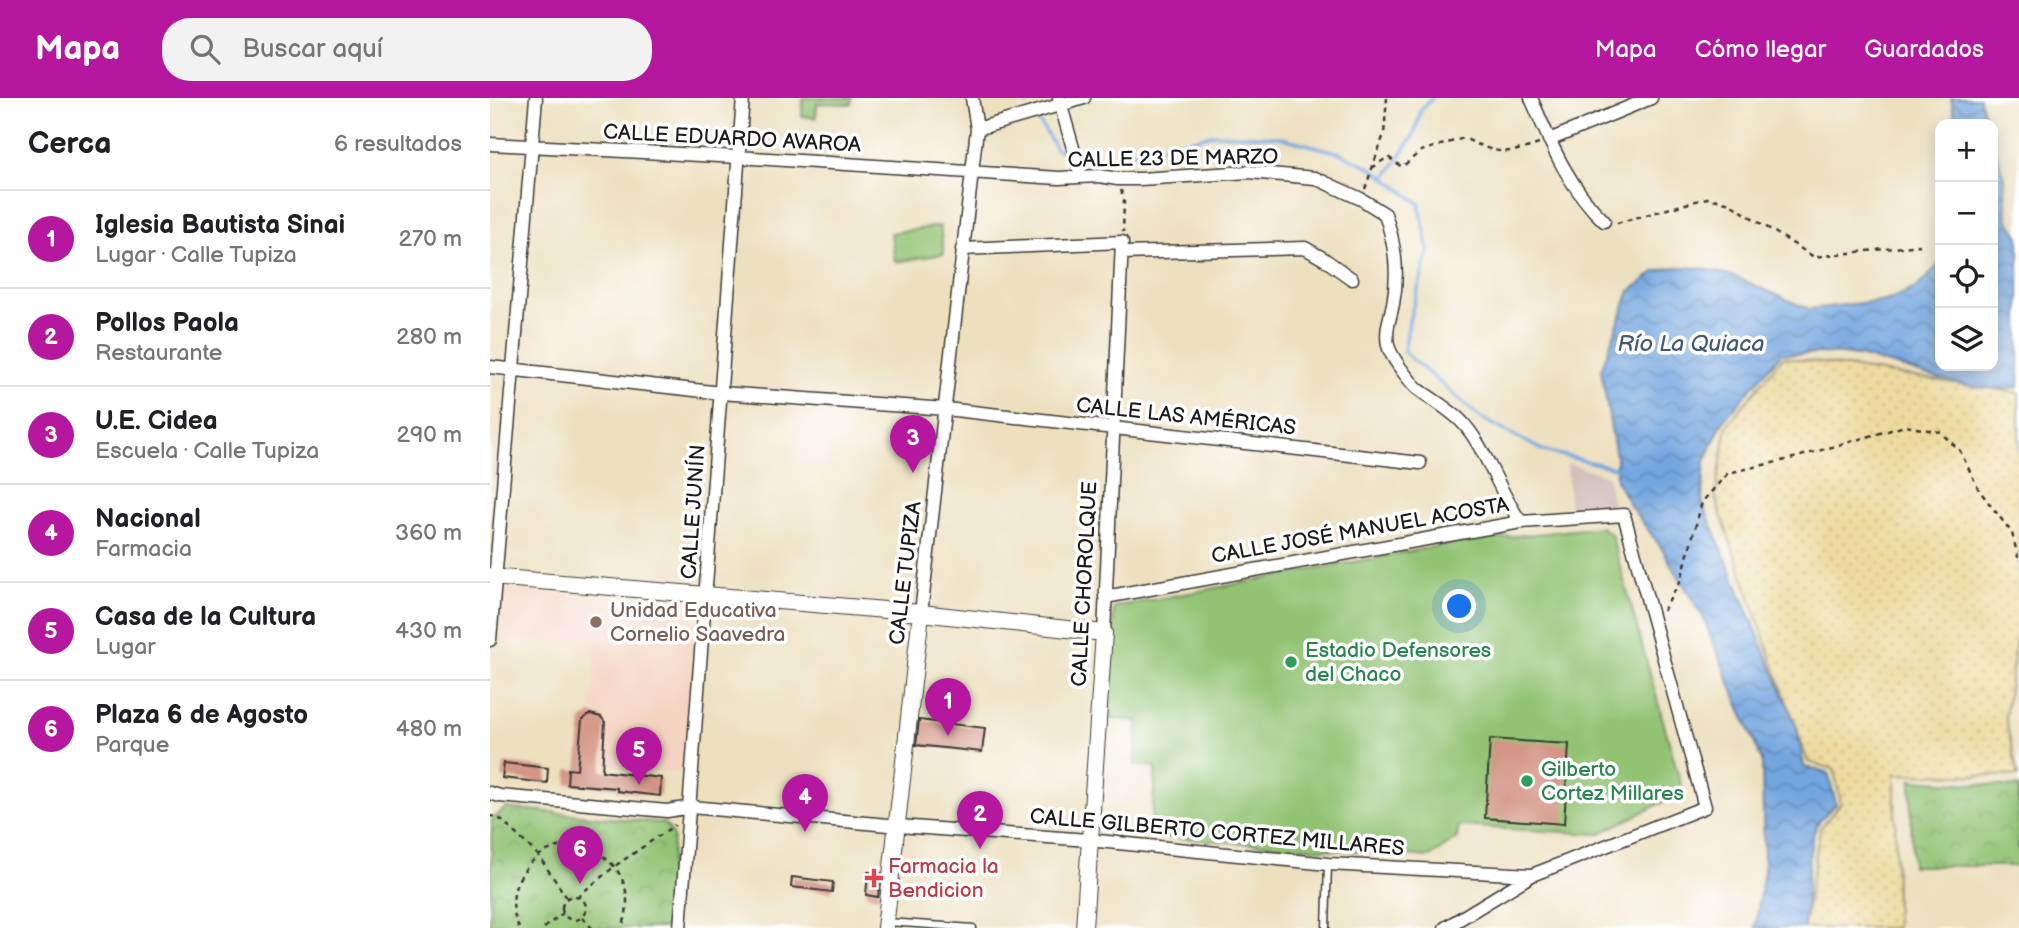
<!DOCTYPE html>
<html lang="es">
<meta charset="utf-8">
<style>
:root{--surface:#fff;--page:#f2f2f2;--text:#202124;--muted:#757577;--line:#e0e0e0;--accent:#b5179e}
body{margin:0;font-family:"Balsamiq Sans",sans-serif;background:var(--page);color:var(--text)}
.controls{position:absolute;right:21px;top:21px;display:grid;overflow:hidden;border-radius:14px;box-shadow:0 4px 18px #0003}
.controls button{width:63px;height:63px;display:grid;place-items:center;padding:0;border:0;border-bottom:2px solid var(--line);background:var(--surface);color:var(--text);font:35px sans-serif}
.you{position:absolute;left:970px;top:509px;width:24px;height:24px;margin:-18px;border:5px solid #fff;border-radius:50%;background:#1a73e8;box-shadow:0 0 0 10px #1a73e833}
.badge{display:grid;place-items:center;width:46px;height:46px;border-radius:50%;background:var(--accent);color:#fff;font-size:23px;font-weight:700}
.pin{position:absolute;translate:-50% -58px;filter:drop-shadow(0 2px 4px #0008)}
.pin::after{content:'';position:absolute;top:37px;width:24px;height:21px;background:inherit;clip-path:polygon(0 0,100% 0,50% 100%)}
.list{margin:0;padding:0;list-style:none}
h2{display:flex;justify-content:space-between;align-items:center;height:91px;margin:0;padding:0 28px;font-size:30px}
h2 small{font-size:23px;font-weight:400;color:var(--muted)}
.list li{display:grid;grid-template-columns:46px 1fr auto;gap:21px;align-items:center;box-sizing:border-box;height:98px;padding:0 28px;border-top:2px solid var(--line)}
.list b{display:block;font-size:26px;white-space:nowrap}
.list p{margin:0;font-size:23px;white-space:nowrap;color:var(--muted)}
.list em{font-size:23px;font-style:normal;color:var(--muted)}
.icon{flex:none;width:38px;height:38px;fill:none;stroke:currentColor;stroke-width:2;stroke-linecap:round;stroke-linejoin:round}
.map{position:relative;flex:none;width:1529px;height:830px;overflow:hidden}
header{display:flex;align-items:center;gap:42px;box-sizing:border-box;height:98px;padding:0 35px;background:var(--accent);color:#fff}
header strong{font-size:33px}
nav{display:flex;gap:38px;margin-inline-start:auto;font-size:24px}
.search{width:490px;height:63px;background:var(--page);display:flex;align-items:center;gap:18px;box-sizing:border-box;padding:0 24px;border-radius:28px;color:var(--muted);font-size:26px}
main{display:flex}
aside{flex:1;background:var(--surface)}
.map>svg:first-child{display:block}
</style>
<header>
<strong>Mapa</strong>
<div class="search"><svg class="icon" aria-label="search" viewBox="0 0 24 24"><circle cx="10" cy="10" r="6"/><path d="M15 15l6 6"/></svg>Buscar aquí</div>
<nav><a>Mapa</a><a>Cómo llegar</a><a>Guardados</a></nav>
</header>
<main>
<aside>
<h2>Cerca<small>6 resultados</small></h2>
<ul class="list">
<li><span class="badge">1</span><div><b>Iglesia Bautista Sinai</b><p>Lugar · Calle Tupiza</p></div><em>270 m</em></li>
<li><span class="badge">2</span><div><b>Pollos Paola</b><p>Restaurante</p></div><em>280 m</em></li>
<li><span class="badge">3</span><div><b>U.E. Cidea</b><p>Escuela · Calle Tupiza</p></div><em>290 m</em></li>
<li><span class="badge">4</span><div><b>Nacional</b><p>Farmacia</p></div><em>360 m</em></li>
<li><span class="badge">5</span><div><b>Casa de la Cultura</b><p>Lugar</p></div><em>430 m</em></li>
<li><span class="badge">6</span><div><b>Plaza 6 de Agosto</b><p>Parque</p></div><em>480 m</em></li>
</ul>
</aside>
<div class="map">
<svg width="1529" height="830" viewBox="0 0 1529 830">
<defs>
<pattern id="sand-dots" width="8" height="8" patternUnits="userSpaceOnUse" patternTransform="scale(1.75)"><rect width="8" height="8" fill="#eeda9e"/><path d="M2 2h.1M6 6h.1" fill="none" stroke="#ccba88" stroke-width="1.8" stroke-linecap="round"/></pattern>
<pattern id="park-crowns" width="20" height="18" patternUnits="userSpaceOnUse" patternTransform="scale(1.75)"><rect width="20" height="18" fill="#92c373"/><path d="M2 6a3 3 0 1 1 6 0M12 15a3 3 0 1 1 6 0" fill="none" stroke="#7da763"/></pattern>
<pattern id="water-waves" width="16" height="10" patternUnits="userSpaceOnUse" patternTransform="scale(1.75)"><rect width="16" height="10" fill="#73a6df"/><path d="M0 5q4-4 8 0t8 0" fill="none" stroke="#5e86b4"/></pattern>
</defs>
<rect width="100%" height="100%" fill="#fff"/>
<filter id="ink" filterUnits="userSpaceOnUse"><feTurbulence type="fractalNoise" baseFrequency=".0143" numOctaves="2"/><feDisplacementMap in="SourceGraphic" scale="14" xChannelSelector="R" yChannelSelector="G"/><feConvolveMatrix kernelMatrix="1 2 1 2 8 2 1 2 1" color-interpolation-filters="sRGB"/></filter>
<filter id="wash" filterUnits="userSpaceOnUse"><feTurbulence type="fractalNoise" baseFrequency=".00686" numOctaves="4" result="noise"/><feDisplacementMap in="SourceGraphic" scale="28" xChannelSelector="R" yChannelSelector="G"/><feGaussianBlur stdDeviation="1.57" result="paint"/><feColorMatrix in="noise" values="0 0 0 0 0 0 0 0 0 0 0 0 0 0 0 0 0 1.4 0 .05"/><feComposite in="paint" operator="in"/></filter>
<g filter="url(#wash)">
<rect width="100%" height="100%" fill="#ece0bf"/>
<path fill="#f4d3c1" d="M10,490L207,509L193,675L112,666L115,624L111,619L100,616L107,548L7,540Z"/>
<path fill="#d0c0bc" d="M1077,365L1118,378L1123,408L1080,414Z"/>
<path fill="#92c373" stroke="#577048" stroke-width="2" d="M313,0H362L361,6L327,5L326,20L312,18Z
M450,128L454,156L405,164L401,135Z
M1111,429L1121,436L1193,694L1109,736L969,728L967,740L940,759L660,738L666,669L645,667L648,623L618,620L624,509L970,444Z"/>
<path fill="url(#sand-dots)" stroke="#857b5d" stroke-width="2" d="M1293,259L1529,295V526L1515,618L1528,678L1405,676L1406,830H1314L1330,730L1351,705L1344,671L1318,664L1225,400L1237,327Z"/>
<path fill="url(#park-crowns)" stroke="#577048" stroke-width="2" d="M1421,682L1529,689V768H1422Z
M16,710L174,725L180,732L183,739L176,830H0L2,722Z"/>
<path fill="url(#water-waves)" stroke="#48617e" stroke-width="2" d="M1461,0H1489L1497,26H1466Z
M1503,43L1514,79L1517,120L1529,139V289C1486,299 1416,268 1372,259C1345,253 1317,256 1291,256L1233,323L1215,363L1212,404L1307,629L1314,669L1338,674L1346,706C1340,712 1331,719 1327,727C1315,751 1319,800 1313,830H1265L1274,772L1272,663L1212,517L1171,449L1141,409L1126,382V359L1111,272L1140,193L1165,174L1184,169L1211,170L1243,178L1319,211L1398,202L1426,190L1450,166V268H1503Z"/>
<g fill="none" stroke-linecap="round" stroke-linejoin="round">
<path stroke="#73a6df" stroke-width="3.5" d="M533,0L537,6
M550,25L567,52L576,54
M591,58L601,61H618L725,36L789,39L850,55L882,70L929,105L939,152L919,223L914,254L991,320L1054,353L1129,371
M896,79L924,37L931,12L942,0"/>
</g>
<g id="blocks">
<path fill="#d39585" d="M100,616L111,619L115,624L112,673L171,680L170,698L127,693V690L77,686L78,671L87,672L92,622Z
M429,622L495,630L492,654L426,647Z
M1000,641L1079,646L1074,726L995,720Z
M14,665L58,670L57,685L12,680Z
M378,774L391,775L388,799L376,797Z
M302,779L343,784L342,794L301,789Z"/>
</g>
</g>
<g filter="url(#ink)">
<use href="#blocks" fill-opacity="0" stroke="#3b3934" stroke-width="2"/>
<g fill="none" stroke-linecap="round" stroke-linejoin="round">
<g stroke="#3b3934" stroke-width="9">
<path id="lane" d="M398,824L483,830
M836,830L838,766"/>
</g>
<g stroke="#3b3934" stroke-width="15">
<path id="street" d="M1041,0C1060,44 1078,89 1114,123
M569,1L591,78
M487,31L594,0
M1059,42L1161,0
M0,46L248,59L569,80L609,78L628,81H650L759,74L825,80L871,101L895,116C905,146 909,174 903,206C900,221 895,232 898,247C900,258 920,284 928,291C943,302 958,310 971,323C995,347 1009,395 1031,424
M472,151L632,144L614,535
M632,155L815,150L834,161L862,181
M0,269L231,295L456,311L930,365
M615,499L1031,424L1134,417L1215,709L1042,777L955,830
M431,515L487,31L482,0
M0,542L46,0
M0,695L10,698L177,713L201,709L409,728L598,742L838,766L1041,777
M190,830L253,0"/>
</g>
<g stroke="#3b3934" stroke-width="18">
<path id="secondary" d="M0,479L431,515L614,535L594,830
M395,830L431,515"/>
</g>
<path stroke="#3b3934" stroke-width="2.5" stroke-dasharray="5 5" stroke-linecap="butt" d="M882,70L898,59L912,69L931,53L974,40C1006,56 1015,57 1049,46
M875,91L894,36L897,0
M631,92L634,103L633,134
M1127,125L1217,100L1237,104L1324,159L1430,147
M1173,513L1191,482L1212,404L1238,375L1300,361L1415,328L1450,334L1470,353L1489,392L1522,435L1529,463
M0,718L8,719L48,757L77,800
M72 810a12 12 0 1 1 24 0a12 12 0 1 1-24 0Z
M87,799L125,768L185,727
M92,820L102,830
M29,830C22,816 21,797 28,783C63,713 160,757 132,830
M54,830L73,815"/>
<use href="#lane" stroke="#fff" stroke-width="6"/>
<use href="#street" stroke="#fff" stroke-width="12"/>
<use href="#secondary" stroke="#fff" stroke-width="16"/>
</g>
</g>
<circle fill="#8d6e63" stroke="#fff" stroke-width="2.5" cx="106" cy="524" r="7"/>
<g fill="#2e9e5b" stroke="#fff" stroke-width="2.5">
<circle cx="801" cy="564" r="7"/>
<circle cx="1037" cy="683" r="7"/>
</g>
<path fill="#e0444e" stroke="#fff" stroke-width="2.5" d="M380.5 769.5h7v7h7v7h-7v7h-7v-7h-7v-7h7z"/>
<g text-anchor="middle" stroke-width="7" stroke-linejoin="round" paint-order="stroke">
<g font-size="21" fill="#1c1c1c" stroke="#fff">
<text transform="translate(242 40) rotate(3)" y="7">CALLE EDUARDO AVAROA</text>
<text transform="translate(683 60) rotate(-1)" y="7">CALLE 23 DE MARZO</text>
<text transform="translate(696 318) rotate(6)" y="7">CALLE LAS AMÉRICAS</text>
<text transform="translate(203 414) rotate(-86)" y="7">CALLE JUNÍN</text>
<text transform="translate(870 432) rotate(-10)" y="7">CALLE JOSÉ MANUEL ACOSTA</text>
<text transform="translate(415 475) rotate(-83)" y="7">CALLE TUPIZA</text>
<text transform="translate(594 486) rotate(-87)" y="7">CALLE CHOROLQUE</text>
<text transform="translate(727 734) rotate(5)" y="7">CALLE GILBERTO CORTEZ MILLARES</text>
</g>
<g font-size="21" fill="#785e54" stroke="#fff" text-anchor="start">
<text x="120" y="519">Unidad Educativa<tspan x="120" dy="24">Cornelio Saavedra</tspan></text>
</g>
<g font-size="21" fill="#27864d" stroke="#fff" text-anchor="start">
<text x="815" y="559">Estadio Defensores<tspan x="815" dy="24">del Chaco</tspan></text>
<text x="1051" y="678">Gilberto<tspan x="1051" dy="24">Cortez Millares</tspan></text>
</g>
<g font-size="21" fill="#be3a42" stroke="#fff" text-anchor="start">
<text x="398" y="775">Farmacia la<tspan x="398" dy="24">Bendicion</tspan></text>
</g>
<g font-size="23" font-style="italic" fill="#435a74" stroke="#fff">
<text x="1201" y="253">Río La Quiaca</text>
</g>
</g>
</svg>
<div class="controls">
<button>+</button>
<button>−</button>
<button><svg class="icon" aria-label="locate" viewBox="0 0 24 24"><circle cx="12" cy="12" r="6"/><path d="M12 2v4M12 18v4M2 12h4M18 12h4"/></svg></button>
<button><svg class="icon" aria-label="layers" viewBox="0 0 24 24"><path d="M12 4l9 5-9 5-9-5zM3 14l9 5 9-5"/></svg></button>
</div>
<div class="you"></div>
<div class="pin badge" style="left:458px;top:638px">1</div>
<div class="pin badge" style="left:490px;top:751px">2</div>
<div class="pin badge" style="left:423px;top:375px">3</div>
<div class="pin badge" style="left:315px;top:734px">4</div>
<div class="pin badge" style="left:149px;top:687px">5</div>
<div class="pin badge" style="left:90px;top:786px">6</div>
</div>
</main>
